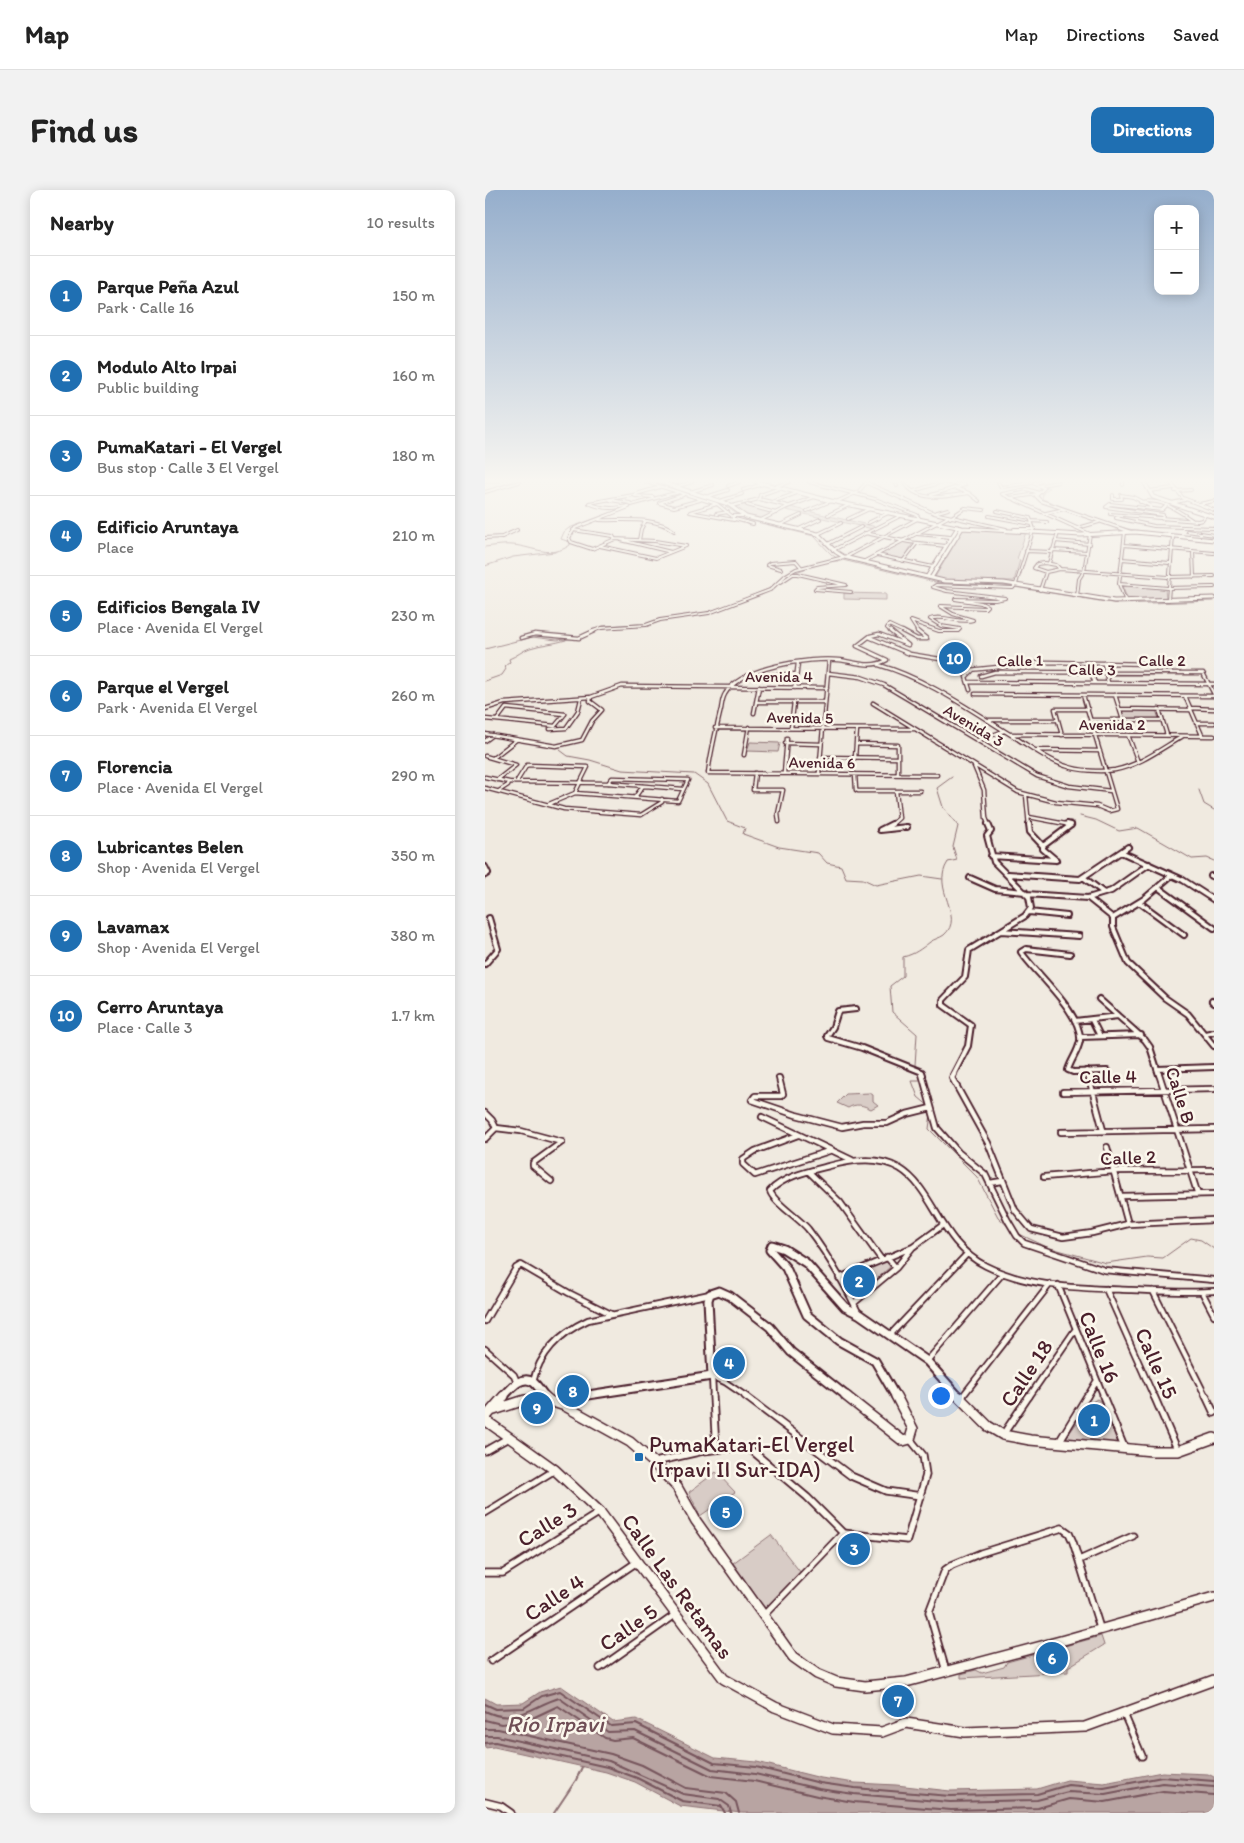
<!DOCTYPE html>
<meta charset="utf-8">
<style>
:root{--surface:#fff;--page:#f2f2f2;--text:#222;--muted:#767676;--line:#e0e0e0;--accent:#1f6fb2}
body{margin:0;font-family:Itim,sans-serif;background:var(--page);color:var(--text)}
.controls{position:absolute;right:15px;top:15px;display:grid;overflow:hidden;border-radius:10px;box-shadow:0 2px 12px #0003}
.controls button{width:45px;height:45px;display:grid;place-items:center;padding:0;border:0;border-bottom:1px solid var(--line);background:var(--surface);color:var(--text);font:25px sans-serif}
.you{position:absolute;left:455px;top:1205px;width:18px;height:18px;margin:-12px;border:4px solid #fff;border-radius:50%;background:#1a73e8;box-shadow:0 0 0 8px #1a73e833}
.badge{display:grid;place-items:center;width:32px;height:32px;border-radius:50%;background:var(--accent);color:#fff;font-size:16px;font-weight:700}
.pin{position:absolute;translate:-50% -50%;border:2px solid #fff;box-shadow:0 1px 5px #0006}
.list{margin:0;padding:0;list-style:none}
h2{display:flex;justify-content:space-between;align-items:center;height:65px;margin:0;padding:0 20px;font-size:21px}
h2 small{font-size:16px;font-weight:400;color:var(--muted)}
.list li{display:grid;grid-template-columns:32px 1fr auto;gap:15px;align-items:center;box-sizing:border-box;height:80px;padding:0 20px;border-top:1px solid var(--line)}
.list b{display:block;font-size:19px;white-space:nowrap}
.list p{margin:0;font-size:16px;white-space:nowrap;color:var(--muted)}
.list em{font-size:16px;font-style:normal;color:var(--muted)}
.map{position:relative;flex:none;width:729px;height:1623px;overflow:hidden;border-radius:10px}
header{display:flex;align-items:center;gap:30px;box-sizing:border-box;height:70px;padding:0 25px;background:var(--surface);border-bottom:1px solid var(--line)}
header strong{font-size:24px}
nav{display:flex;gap:28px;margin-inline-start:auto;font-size:18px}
.intro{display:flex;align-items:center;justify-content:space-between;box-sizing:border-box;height:120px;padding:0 30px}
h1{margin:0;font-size:35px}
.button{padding:12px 22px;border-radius:10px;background:var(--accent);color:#fff;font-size:18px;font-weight:700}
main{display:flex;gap:30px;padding:0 30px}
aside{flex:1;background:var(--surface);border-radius:10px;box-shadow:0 2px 12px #0003}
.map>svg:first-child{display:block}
</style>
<header>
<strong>Map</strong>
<nav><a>Map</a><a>Directions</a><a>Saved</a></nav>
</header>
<div class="intro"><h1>Find us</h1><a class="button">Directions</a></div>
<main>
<aside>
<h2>Nearby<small>10 results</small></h2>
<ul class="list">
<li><span class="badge">1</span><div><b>Parque Peña Azul</b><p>Park · Calle 16</p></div><em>150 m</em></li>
<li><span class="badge">2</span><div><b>Modulo Alto Irpai</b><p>Public building</p></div><em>160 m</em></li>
<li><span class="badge">3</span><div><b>PumaKatari - El Vergel</b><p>Bus stop · Calle 3 El Vergel</p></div><em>180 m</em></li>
<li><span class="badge">4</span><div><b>Edificio Aruntaya</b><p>Place</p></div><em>210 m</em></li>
<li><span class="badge">5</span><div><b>Edificios Bengala IV</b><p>Place · Avenida El Vergel</p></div><em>230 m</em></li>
<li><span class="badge">6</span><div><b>Parque el Vergel</b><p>Park · Avenida El Vergel</p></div><em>260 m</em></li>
<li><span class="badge">7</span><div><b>Florencia</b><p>Place · Avenida El Vergel</p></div><em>290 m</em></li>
<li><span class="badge">8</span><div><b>Lubricantes Belen</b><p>Shop · Avenida El Vergel</p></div><em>350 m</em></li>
<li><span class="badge">9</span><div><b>Lavamax</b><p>Shop · Avenida El Vergel</p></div><em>380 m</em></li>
<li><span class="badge">10</span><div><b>Cerro Aruntaya</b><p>Place · Calle 3</p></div><em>1.7 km</em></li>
</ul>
</aside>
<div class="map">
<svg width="729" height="1623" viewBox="0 0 729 1623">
<rect width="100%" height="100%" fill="#f0eae0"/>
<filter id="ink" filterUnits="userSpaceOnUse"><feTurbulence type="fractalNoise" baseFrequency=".02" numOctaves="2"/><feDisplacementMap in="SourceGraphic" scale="10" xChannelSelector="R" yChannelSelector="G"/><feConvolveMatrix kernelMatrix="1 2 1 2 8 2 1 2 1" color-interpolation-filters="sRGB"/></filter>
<g filter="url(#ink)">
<path fill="#d8ccc6" stroke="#917678" d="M261,315L289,323L275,329L258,324L249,316Z
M305,317L392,337L388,339L301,320Z
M478,340L541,342L532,369L535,370L529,391L460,390L450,387Z
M417,352L428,353L418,370L394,365Z
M639,395L680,398L681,409L643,410L637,396Z
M359,403L401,404V410L359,409Z
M636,520H671L674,529H639Z
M265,552L295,553L293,562L262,561Z
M385,903L388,905V911L393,915L386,919C378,915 371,913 363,918L352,913L361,904Z
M400,1071L404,1072L406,1076L373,1106L361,1088Z
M612,1209L618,1213L633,1253L580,1249L607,1212Z
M231,1282L250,1302L215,1326L204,1302Z
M286,1345L316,1383L283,1418L279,1417L248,1373Z
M616,1446L619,1455L583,1477V1482L476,1488V1484L491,1480L497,1483L519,1477L522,1472Z"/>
<path fill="#b8a4a2" stroke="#8c6f72" d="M76,1496L128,1532L151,1529L230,1568L272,1572L336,1588L370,1593L411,1595L465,1601L552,1599L582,1590L619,1593L677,1582L723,1584L729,1587V1623H256L195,1616L150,1592L121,1582L9,1557L0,1558V1508L11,1514L38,1513L55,1502Z"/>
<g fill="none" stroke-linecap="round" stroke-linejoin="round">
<path stroke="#76545b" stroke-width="2" d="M0,1514L11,1519L39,1518L57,1506L75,1501L126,1536L151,1534L229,1573L271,1577L335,1593L370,1598L465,1606L552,1604L583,1595L619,1598L677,1587L729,1591
M0,1521C31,1536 47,1516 74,1508L123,1542L150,1541L227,1579L270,1584L334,1599L369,1604L465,1612L552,1610L583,1602L620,1604L677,1593L729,1597
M0,1530L16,1534L39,1532L73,1516L120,1548L128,1550L148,1548L226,1586L269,1591L332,1606L369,1612L466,1620L553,1618L584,1609L620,1612L678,1601L729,1605
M0,1539H13L126,1564L157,1575L201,1598L241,1603L251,1612L254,1623
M0,1546H12L124,1571L198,1604L234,1609L244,1616L246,1623
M0,1553L10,1552L122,1577L152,1588L197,1611L236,1616L240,1623"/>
<path stroke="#8c6f72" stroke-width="1" d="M167,292L239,315L259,329L329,346L346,364L353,369L454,393L523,396L633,414L729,411
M0,293L15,292
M554,293L564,298L558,303L557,309L611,329
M0,301L26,292
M619,332L643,339L681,344
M0,357C9,356 19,354 28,355C49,357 66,369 85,355V352L76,349L79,342L84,338L138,318
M345,371H356
M0,376L28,367L70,362
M299,389L308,383L334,374
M241,416L288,397
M222,422L232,419
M93,447L118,436L154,434
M0,459L47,447L72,450L90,448
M0,491L17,485L21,479L20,476L25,472L24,469C32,466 38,460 45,458C57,454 69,454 81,450
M75,560L83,566L105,570L137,580L209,584L223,594L242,631L260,638L258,644L294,657L333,663L342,673L356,676L361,688L378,689L391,695L436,686L457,689
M714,600L719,614L729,620
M595,626L611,630L634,641L653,638L707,669L722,668L729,671
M432,878L430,875L432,844L407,822L405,796L418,786V767C430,764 436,759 445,752C449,749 455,748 459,745C481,726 445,699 463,672L472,670L468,657L473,636L458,617L452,598L467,587
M436,891H427L433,907L445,917
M446,923L444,939L492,987L513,1027L527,1040
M532,1043L562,1057L621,1073L662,1067L678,1068L706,1048L716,1050L729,1059"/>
<path stroke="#8c6f72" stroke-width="2" d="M69,1623L91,1590L97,1577"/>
<g stroke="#4a1f2b" stroke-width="4">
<path id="street-far4" d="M161,292L232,314L247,326H258
M410,292L412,296
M419,292C432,314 464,306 484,303
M513,292L516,297L555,292
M546,292L559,298L551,306L556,311L646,342
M638,292V295
M685,292L698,308L729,320
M382,293L449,323L521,339
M556,295L573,292
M243,296L254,292
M190,297L207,292
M288,297L304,292
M470,298L484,303L494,311
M258,300L278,294
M429,301L457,292
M664,301L688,298
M690,301L706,300
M0,302L34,292
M205,302L228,295
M554,303L542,299L517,304L605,344L599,381L594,389L592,406
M446,305L480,295L455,292
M628,305V309H637L636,305L648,307L665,316L666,319
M150,306L168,307
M221,307L243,300
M525,308L553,304
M274,309L303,316
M125,310L145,313
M235,311L257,304
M287,312L312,303
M351,312L373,302L382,292
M655,312C675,308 691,319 707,330
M104,313C131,327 165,307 192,303
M104,313L148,305L175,297
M174,313L189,317L215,310
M174,313L198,305
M687,313L700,310
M714,314L729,311
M262,315L291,323
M247,316L274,309L275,305L295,298
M322,321L346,311
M512,321L545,328L549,339H529
M205,322L249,330L247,326
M205,322L232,314
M449,323L463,319
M561,323L579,319
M231,324L243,322
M625,324L713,331L717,330L721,324
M343,325L364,315
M637,325L631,328L669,336L729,338
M504,326L547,334
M465,328L480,318L499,320
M250,329L268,334
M363,329L384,319
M677,329L678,325L621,317L625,314L677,320L681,316
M114,330C137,331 170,326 189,341
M276,330L302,317L329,307
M546,331L562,332
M383,333L403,323
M295,335L316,325
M593,338L614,332
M314,339L335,329
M88,340L128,346L130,349L170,351L201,356L186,362L136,350
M702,341L729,345
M640,342L634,394L641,412
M380,343L424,352L461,356
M333,344L356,333
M432,344L466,347
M0,348L17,347L32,340
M130,349L107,359L86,352L84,348L90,338L144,317
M154,350L156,339L160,332
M570,351L605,354
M343,354L376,337
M639,355L729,363
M115,356L171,368L186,362
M348,360L415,326
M567,360L602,362
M541,361L567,362
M708,361L709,387
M392,365L448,377
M637,369L685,373
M418,371L432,353
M378,372L463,327
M560,373L571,375L575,379L561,382L549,378L552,374Z
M564,373L573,343
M296,379L282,375L285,373L311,371L316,377
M575,379L683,387L729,386
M296,392L308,384H313L361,395L332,397L330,399L366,402
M634,394L683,398L729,397
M555,400L561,382
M683,410L688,346
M106,442L116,438L161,435L175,430L224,423L285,400L301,385L311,379L363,366L434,328L432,325L390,309L324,292
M407,442L402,438L404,435L419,442
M433,442L426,431L454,441H473L475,439L456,436L445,429C458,424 474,434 488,430L468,424L455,416L500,418L502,416L496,413L470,409L510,410L520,408L462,401L448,397L451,395L528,398L531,394L548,341"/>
</g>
<g stroke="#4a1f2b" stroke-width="5">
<path id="street-far3" d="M405,441L423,455L394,444L385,446L372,456L402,470C386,479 371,472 354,470C325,467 255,477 240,504C237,509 237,514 236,519C231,540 226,561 223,583L452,585
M417,441L432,449H442L432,441
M384,447L425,464L455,469L475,481L562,472L669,474
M36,448L50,444L94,448L109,441
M602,473L610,493
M619,473L623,493
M394,475C443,489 488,522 531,548C547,558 564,571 581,576C594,581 616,582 630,580C655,575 677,558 698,546
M343,483L376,487L399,495L552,586L584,596L626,601
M267,486L311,484
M496,486L510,482L718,483L729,504
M484,492L729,494
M310,498L313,473
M485,500L481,487L488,480
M490,504L729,506
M630,505L638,530
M700,506L717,545
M271,512H340
M388,513L533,602L571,612L612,616L624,621L632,619L598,505
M705,518L729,519
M0,519L19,513L106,507
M635,519L706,520
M674,519L682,545
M269,523L274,497
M0,529L70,536L80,524
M12,530L21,518L80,524
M502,530H573
M606,530H677
M711,533H729
M230,538L430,539
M306,538L309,512
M65,539L81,538L93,521L96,509
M0,544L71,556L97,550L107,531L117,520L105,511L106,507L137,496L342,498
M526,544L729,546
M577,545L570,519H603
M643,545L653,572
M493,550L519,541
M0,551L8,545
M300,553L336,554
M371,554L413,555V584
M550,560L615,561
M259,565L264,537
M0,566L31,575L12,590
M335,567L413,568
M8,568L31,550
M370,568L372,539
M489,576L499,600L501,628L504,636
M270,583L268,600H298L293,624L294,632
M299,583L302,548
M334,583L344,470
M370,584L371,600L373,601H435
M0,587L24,592L123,593L198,599
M32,591L42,575L103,577L90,603L64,614
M0,598L79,619L156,625L177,612V609
M14,601L23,595L24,592
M90,603L193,611L203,590L127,588L123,593
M541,605L544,636
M150,607L158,596
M544,627L586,635
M405,636L414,628L411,601"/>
</g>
<g stroke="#4a1f2b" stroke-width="8">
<path id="street-far2" d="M407,634L395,640L422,637
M544,634L545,642L558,656V659L571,670
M582,634L586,635
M558,656L586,635
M636,662L698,690L729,710
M506,666L571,670
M0,677L3,683L0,685
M523,684L595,689L643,657
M726,686L729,687
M598,687L619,703
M485,688L510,699L540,702
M674,698L729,738
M541,704L603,708L626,701L664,674
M603,708L628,728V737L643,773L680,808L703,824L729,856
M654,712L699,745
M544,722L582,726
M628,728L659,709L687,685
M516,741L594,746
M585,764L541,759L536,762C551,784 598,824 595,851C593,862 586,870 583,880L588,882L622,881
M0,774L13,759L4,728
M614,809L660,850L665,857L674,885
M727,811L729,813
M371,819L353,821L348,837L342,846L343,848L377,858L437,882L438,885
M607,830L615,846
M590,831L633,826
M720,844L729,842
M595,847L656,845
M672,879L729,877
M602,881L603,885
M468,885L483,856L486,835L458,815V810L480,787L484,760L540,726L546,718L544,707L509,672L502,646L506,641L503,634"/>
</g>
<g stroke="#4a1f2b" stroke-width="8">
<path id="street-far1" d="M437,884L452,938L473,962L500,984L522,1029L532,1046L539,1053L619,1080L729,1090
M469,884L467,888L503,953L530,1020L546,1039L578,1047L607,1043L643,1034L729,1030
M603,884L618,940
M674,884L713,1005
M294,888L298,904L296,906H270L267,910L311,925L357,937L378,933H402L422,924L446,918
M578,902L729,899
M0,923L7,930L11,938L0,949
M277,927L367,970
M11,938L36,941L77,952L48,973V976L66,991
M576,942L729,939
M313,945L270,961L258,969V974L270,985L347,960
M622,957L643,1034
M324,982L355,1012L396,1069
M559,987L629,981L729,980
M505,993L517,991
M636,1006L729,1004
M402,1067L411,1078
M354,1088L428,1057L458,1035
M573,1095L619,1207
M621,1099L669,1207
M668,1101L721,1207
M717,1102L729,1125
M369,1113L411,1078L427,1058
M373,1122C359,1093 343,1065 323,1039C313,1027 289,1013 285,1001C299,986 324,981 344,976C453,945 434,1043 501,1076C545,1098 597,1098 646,1100C673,1101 701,1103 729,1101
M0,1131L31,1078L36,1075L84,1103L126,1124
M405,1145L482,1064
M0,1159L29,1185L32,1192
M442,1171L518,1083
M48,1192C55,1162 75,1143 103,1130L225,1104
M228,1207L227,1186L240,1192L262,1207
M477,1207L565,1094
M544,1207L590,1140
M602,1207L611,1192"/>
</g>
<g stroke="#4a1f2b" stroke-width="9">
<path id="street" d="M228,1206L231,1260
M260,1206L366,1286L401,1301L436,1306
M618,1206L639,1257
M669,1206L693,1261
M721,1206L729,1223
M476,1209L478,1206
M519,1243L544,1206
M574,1252L602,1206
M0,1261L23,1248
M170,1272L218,1261L247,1258L265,1259L322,1307L358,1343
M0,1323L70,1280
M358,1343L422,1350L441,1285L438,1265L425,1249
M594,1370L648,1346
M0,1383H18L115,1322
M278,1426L358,1343
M6,1471L152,1372
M115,1478L190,1425
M461,1481L444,1422L460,1380L467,1375L496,1363L577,1338L584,1343L588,1352L615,1438
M639,1524L657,1566
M0,1612L16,1616L26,1623"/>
</g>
<g stroke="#4a1f2b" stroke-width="5">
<path id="secondary-far2" d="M175,292L243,314L261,327L333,344L351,362L359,367L459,391L519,393L629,411L729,408
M272,292L346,311L477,338L596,345L650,342L729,350
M659,292L668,307L729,327
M442,387L473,337
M446,388L477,338"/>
</g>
<g stroke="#4a1f2b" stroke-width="11">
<path id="secondary-far1" d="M18,1207C25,1200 36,1184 48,1192C53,1195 56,1203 61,1207
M90,1207L227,1186L223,1110L225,1104L234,1101L245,1106L285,1137L306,1162L363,1207
M411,1207L390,1171L354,1151L322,1125L301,1078L285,1060L287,1055L299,1059L321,1073L360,1117L374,1124L442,1171L474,1207"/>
</g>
<g stroke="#4a1f2b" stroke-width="12">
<path id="secondary" d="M59,1206L65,1211L80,1216L145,1252L168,1272L192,1297L211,1331L308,1467L332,1484L351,1492L380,1496L421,1492L579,1450L729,1407
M361,1206L418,1251L425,1249L428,1239L411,1206
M473,1206L503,1236L518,1245L545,1250L667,1261H693L729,1248
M80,1216L88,1208L94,1206
M9,1220L40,1210L65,1211
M0,1228L19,1206
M0,1230L70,1280L115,1322L239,1489L290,1517L348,1539L397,1542L421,1533L480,1542L600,1537L729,1490"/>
</g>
<use href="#street-far4" stroke="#fbf7ec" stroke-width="2"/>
<use href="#street-far3" stroke="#fbf7ec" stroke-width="2.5"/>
<use href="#street-far2" stroke="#fbf7ec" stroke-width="4"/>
<use href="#street-far1" stroke="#fbf7ec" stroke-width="4.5"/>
<use href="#street" stroke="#fbf7ec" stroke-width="5.5"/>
<use href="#secondary-far2" stroke="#fbf7ec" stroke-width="3"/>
<use href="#secondary-far1" stroke="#fbf7ec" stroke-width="7"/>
<use href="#secondary" stroke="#fbf7ec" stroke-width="9"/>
</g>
</g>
<linearGradient id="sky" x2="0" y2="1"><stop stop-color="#95aecc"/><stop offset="0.56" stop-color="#f8f6f1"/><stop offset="1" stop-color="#f8f6f1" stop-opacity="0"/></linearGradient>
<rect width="729" height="519" fill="url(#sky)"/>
<rect fill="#1f6fb2" stroke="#fbf7ec" stroke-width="2" x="149" y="1262" width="10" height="10" rx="2.5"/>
<g text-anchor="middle" stroke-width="5" stroke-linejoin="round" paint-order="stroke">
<g font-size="16" fill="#4a1f2b" stroke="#fbf7ec">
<text transform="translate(535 470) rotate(-1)" y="6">Calle 1</text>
<text x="677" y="476">Calle 2</text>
<text transform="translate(607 479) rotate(1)" y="6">Calle 3</text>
<text x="294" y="492">Avenida 4</text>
<text transform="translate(315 527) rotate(1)" y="6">Avenida 5</text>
<text x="627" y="540">Avenida 2</text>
<text transform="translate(489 535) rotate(31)" y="6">Avenida 3</text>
<text transform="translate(337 572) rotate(1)" y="6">Avenida 6</text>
</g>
<g font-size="19" fill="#4a1f2b" stroke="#fbf7ec">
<text transform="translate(623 886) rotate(-1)" y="7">Calle 4</text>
<text transform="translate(696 905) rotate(72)" y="7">Calle B</text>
<text transform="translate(643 967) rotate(-2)" y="7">Calle 2</text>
</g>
<g font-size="22" fill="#4a1f2b" stroke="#fbf7ec">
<text transform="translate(615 1157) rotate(68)" y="8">Calle 16</text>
<text transform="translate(672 1173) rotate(66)" y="8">Calle 15</text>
<text transform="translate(541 1183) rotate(-56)" y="8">Calle 18</text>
<text transform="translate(62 1334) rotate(-32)" y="8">Calle 3</text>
<text transform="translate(193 1396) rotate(54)" y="8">Calle Las Retamas</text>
<text transform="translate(69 1407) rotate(-34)" y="8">Calle 4</text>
<text transform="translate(143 1437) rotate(-35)" y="8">Calle 5</text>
</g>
<g font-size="22" fill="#4a1f2b" stroke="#fbf7ec" text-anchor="start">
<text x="164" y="1262">PumaKatari-El Vergel<tspan x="164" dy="25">(Irpavi II Sur-IDA)</tspan></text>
</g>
<g font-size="24" font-style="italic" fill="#704e55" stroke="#fbf7ec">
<text x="70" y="1542">Río Irpavi</text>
</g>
</g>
</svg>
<div class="controls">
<button>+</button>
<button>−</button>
</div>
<div class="you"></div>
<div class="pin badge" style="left:609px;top:1230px">1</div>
<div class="pin badge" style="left:374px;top:1091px">2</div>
<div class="pin badge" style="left:369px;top:1359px">3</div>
<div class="pin badge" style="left:244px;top:1173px">4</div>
<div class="pin badge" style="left:241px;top:1322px">5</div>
<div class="pin badge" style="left:567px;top:1468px">6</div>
<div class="pin badge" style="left:413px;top:1511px">7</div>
<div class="pin badge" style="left:88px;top:1201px">8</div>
<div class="pin badge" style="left:52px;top:1218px">9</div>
<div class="pin badge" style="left:470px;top:468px">10</div>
</div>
</main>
